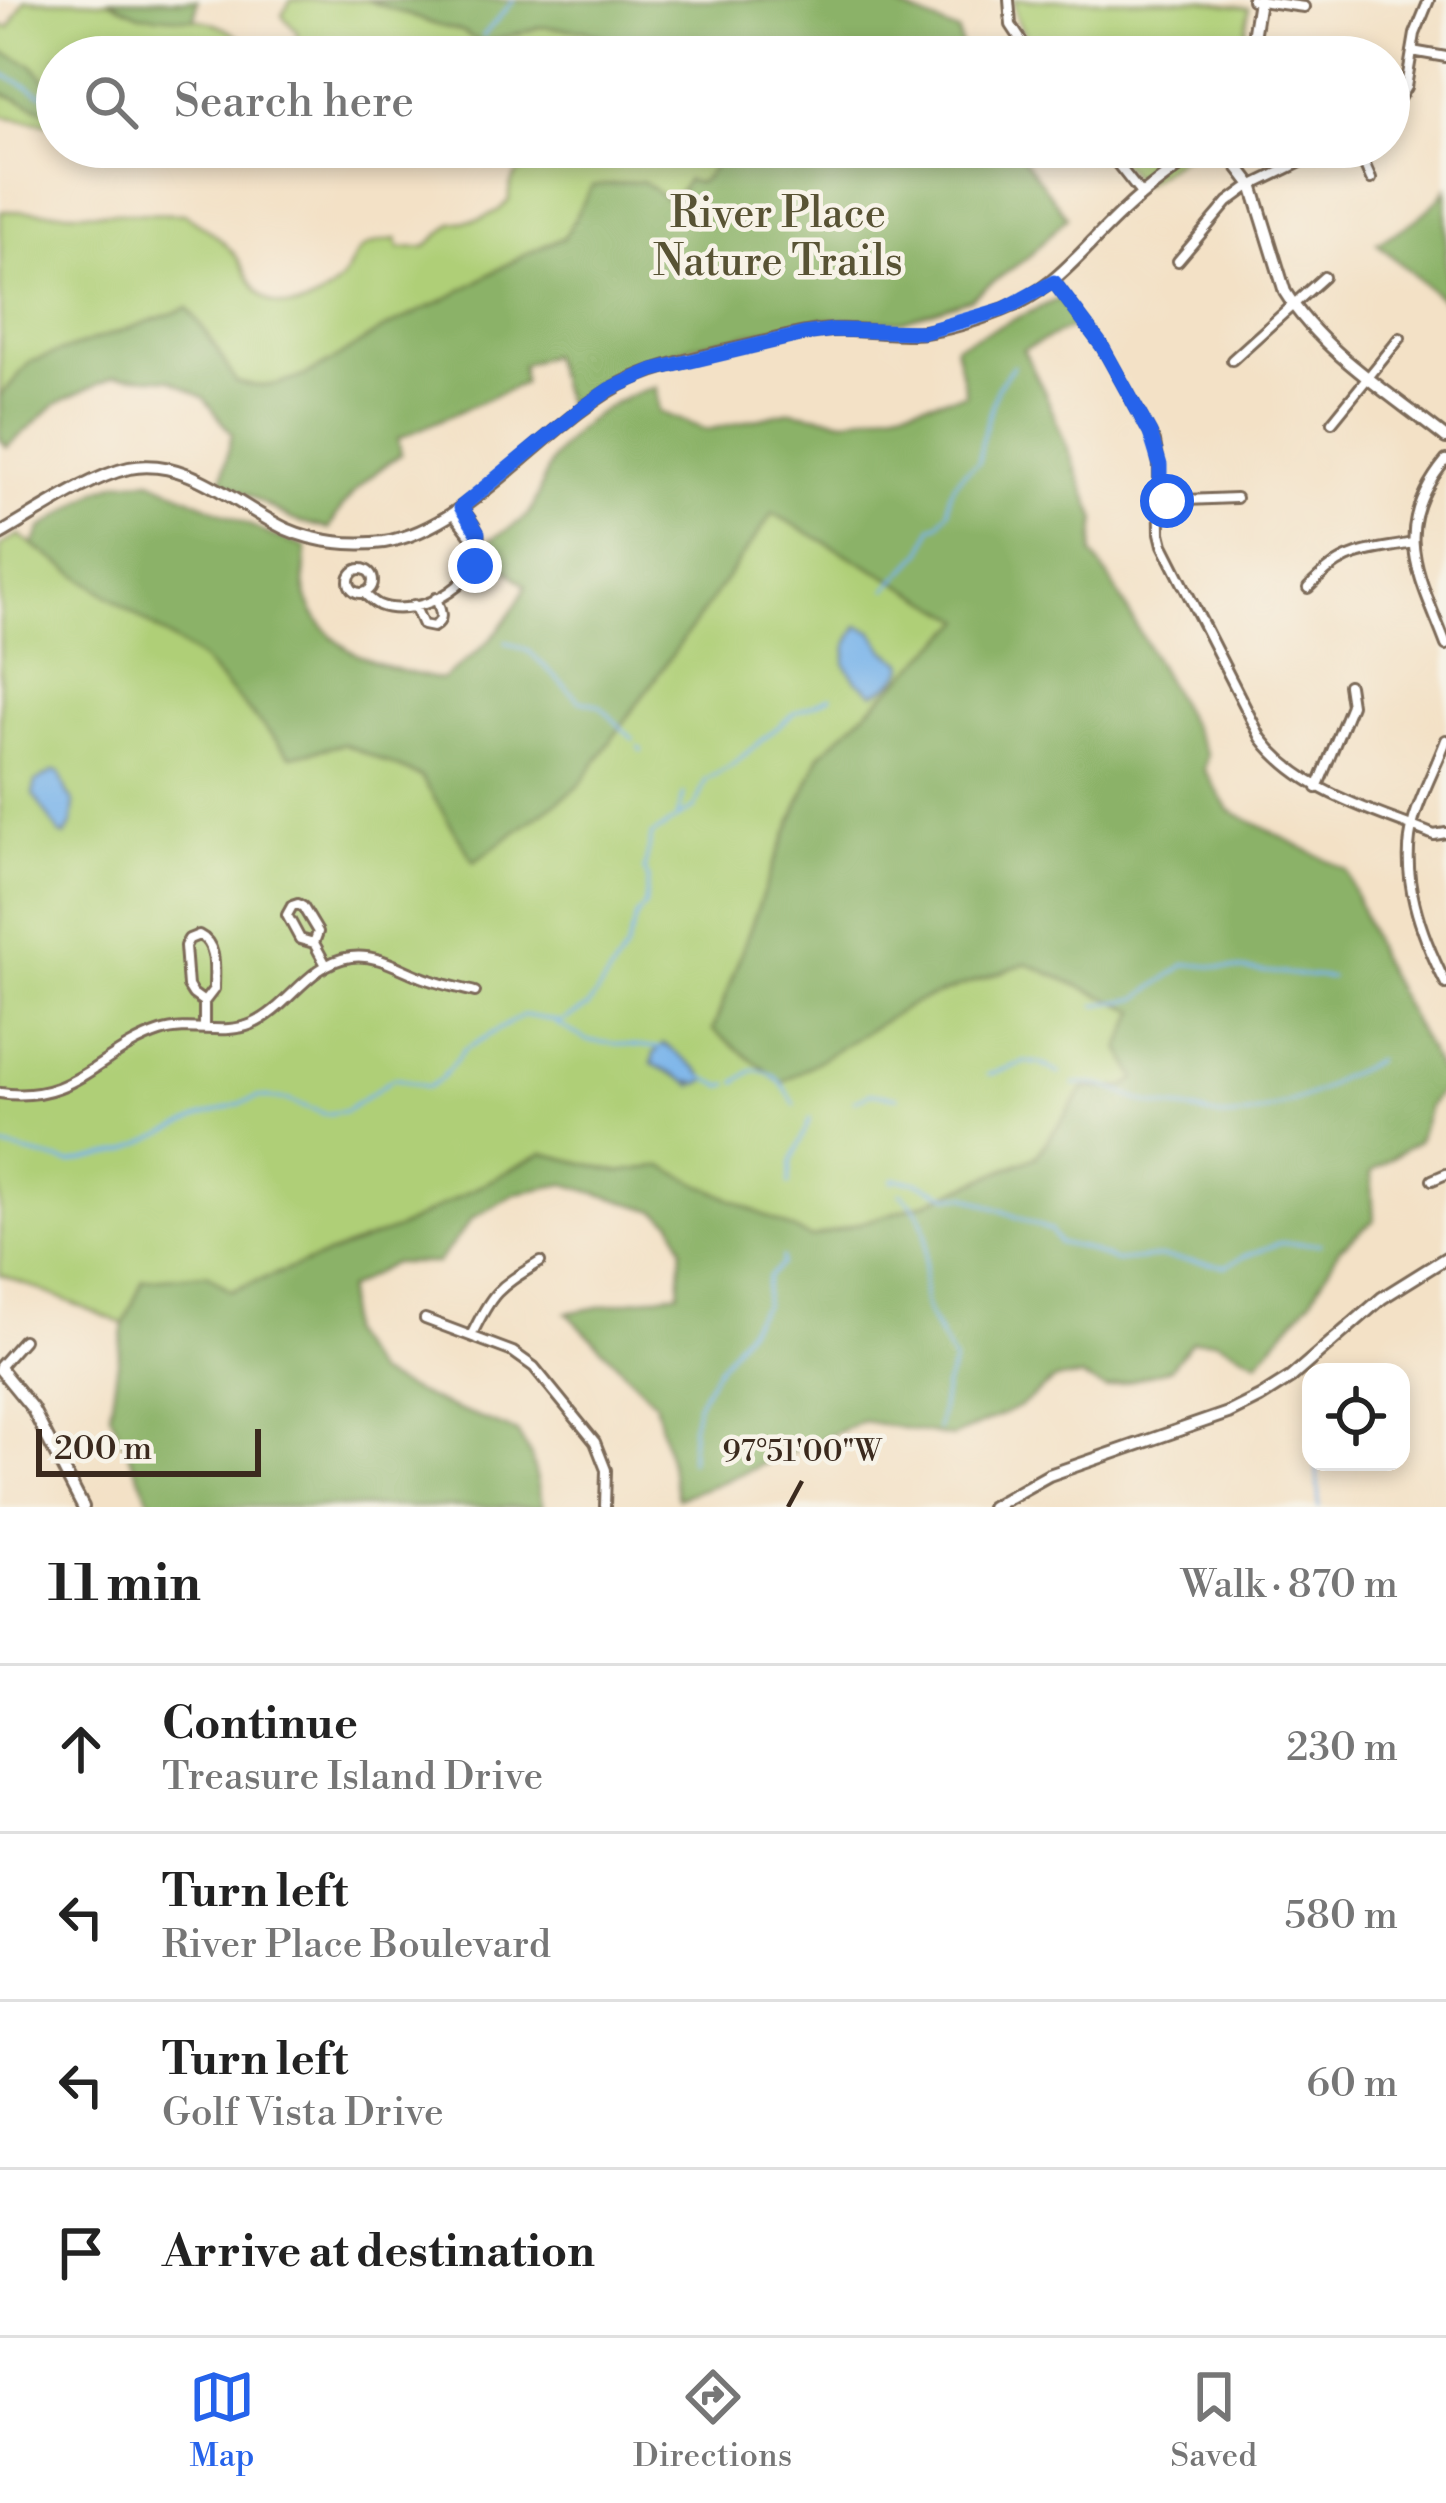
<!DOCTYPE html>
<meta charset="utf-8">
<style>
:root{--surface:#fff;--page:#f6f6f6;--text:#222;--muted:#767676;--line:#e0e0e0;--accent:#2563eb}
body{margin:0;font-family:"Libre Bodoni",serif;background:var(--page);color:var(--text)}
.controls{position:absolute;right:36px;bottom:36px;display:grid;overflow:hidden;border-radius:24px;box-shadow:0 6px 18px #0003}
.controls button{width:108px;height:108px;display:grid;place-items:center;padding:0;border:0;border-bottom:3px solid var(--line);background:var(--surface);color:var(--text);font:60px sans-serif}
.scale{position:absolute;left:36px;bottom:30px;width:225px;box-sizing:border-box;padding-left:12px;border:6px solid #3b2a1e;border-top:0;font-size:33px;line-height:42px;white-space:nowrap;color:#3b2a1e;-webkit-text-stroke:9px #f7f3e8;paint-order:stroke}
.stop{position:absolute;width:36px;height:36px;margin:-27px;border:9px solid #2563eb;border-radius:50%;background:#fff}
.stop.end{background:#2563eb;border-color:#fff;box-shadow:0 3px 12px #0008}
.list{margin:0;padding:0;list-style:none}
h2{display:flex;justify-content:space-between;align-items:center;height:156px;margin:0;padding:0 48px;font-size:51px}
h2 small{font-size:39px;font-weight:400;color:var(--muted)}
.list li{display:grid;grid-template-columns:78px 1fr auto;gap:36px;align-items:center;box-sizing:border-box;height:168px;padding:0 48px;border-top:3px solid var(--line)}
.list b{display:block;font-size:45px;white-space:nowrap}
.list p{margin:0;font-size:39px;white-space:nowrap;color:var(--muted)}
.list em{font-size:39px;font-style:normal;color:var(--muted)}
.icon{flex:none;width:66px;height:66px;fill:none;stroke:currentColor;stroke-width:2;stroke-linecap:round;stroke-linejoin:round}
.map{position:relative;flex:none;width:1446px;height:1507px;overflow:hidden}
.search{position:absolute;background:var(--surface);box-shadow:0 6px 18px #0003;left:36px;right:36px;top:36px;height:132px;display:flex;align-items:center;gap:30px;box-sizing:border-box;padding:0 42px;border-radius:66px;color:var(--muted);font-size:45px}
.sheet{height:828px;background:var(--surface)}
nav{display:flex;justify-content:space-around;align-items:center;box-sizing:border-box;height:168px;border-top:3px solid var(--line);background:var(--surface);font-size:33px;color:var(--muted)}
nav a{display:grid;justify-items:center;gap:6px}
nav .on{color:var(--accent)}
.map>svg:first-child{display:block}
</style>
<div class="map">
<svg width="1446" height="1507" viewBox="0 0 1446 1507">
<rect width="100%" height="100%" fill="#f7f3e8"/>
<filter id="ink" filterUnits="userSpaceOnUse"><feTurbulence type="fractalNoise" baseFrequency=".00833" numOctaves="2"/><feDisplacementMap in="SourceGraphic" scale="24" xChannelSelector="R" yChannelSelector="G"/><feConvolveMatrix kernelMatrix="1 2 1 2 8 2 1 2 1" color-interpolation-filters="sRGB"/></filter>
<filter id="wash" filterUnits="userSpaceOnUse"><feTurbulence type="fractalNoise" baseFrequency=".004" numOctaves="4" result="noise"/><feDisplacementMap in="SourceGraphic" scale="48" xChannelSelector="R" yChannelSelector="G"/><feGaussianBlur stdDeviation="2.7" result="paint"/><feColorMatrix in="noise" values="0 0 0 0 0 0 0 0 0 0 0 0 0 0 0 0 0 1.4 0 .05"/><feComposite in="paint" operator="in"/></filter>
<g filter="url(#wash)">
<rect width="100%" height="100%" fill="#f3e1c6"/>
<path fill="#afcf77" stroke="#757c4a" stroke-width="3" d="M25,0C49,0 89,0 110,2C122,6 133,14 145,15C188,19 217,14 250,47L264,44L292,51L298,33L282,15L291,0H367L436,25L465,32L472,38L485,43L540,27L586,30L612,41L632,57H57V125L0,116V92L49,112L56,91L32,65L0,51V24L9,28Z
M1014,0H1200L1249,8L1242,57H1041C1026,38 1015,24 1014,0Z
M621,147H729L704,179L665,199L593,186L564,238C522,252 487,277 448,298C426,309 402,319 380,331C336,356 290,399 236,382L209,336L188,308L30,362L0,397L1,211L184,214C202,225 221,237 235,255C250,274 255,303 284,306C309,309 335,292 347,272C352,264 354,254 362,249C372,242 385,240 397,239L399,248L425,247L453,223L481,219L499,210L509,200C507,160 543,167 570,164C581,163 579,161 589,159C599,157 610,157 620,157Z
M1110,147H1196L1143,184L1135,180Z
M773,513L964,620L820,755L773,866L713,1030L782,1083L913,1003L1026,963L1137,1011L1136,1079L1123,1088H1085L1036,1156L923,1204L811,1238L662,1166L621,1172L543,1153L399,1228L230,1291L143,1280L124,1324L0,1274V546L19,535L201,659L291,756L344,744L421,777L578,787Z"/>
<path fill="#8bb268" stroke="#636e43" stroke-width="3" d="M108,0H197L195,19L140,15Z
M367,0H884L958,32L964,57H632L612,41L586,30L540,27L485,43L472,38L465,32L436,25Z
M0,51L32,65L56,91L49,112L0,92Z
M729,147H1014L1067,217L1029,256L970,299L902,321L820,319L693,346L639,364L599,381L566,405L550,355L522,365L523,383L398,439L401,454C370,475 346,495 329,529L293,520L222,480L232,434L204,398L169,379L115,376L56,404L7,447L0,438V397L30,362L188,308L209,336L236,382C290,399 336,356 380,331C402,319 426,309 448,298C487,277 522,253 564,238L592,186L643,181L666,199L679,192L687,180L698,183L704,179Z
M1446,189V303L1377,243C1403,229 1429,214 1446,189Z
M1059,299L1076,325L1023,350L1045,393L1096,519L1092,553L1116,589L1207,755L1204,769L1229,810L1346,870L1379,957L1446,1083L1430,1104L1418,1141L1371,1172L1374,1220L1340,1248L1312,1298L1258,1361L1215,1340L1192,1341L1171,1368L1106,1389L1082,1377L1055,1379L1021,1406L952,1437L863,1421L722,1482L678,1498L655,1402L567,1313L679,1292L682,1247L672,1221L656,1211L565,1184L517,1193L473,1218L437,1263H393L347,1289L346,1332L375,1374L447,1406L517,1432L531,1456L543,1507H153L110,1413L124,1324L143,1280L207,1274L231,1291L399,1228L543,1153L620,1172L662,1166L811,1238L923,1204L1036,1157L1085,1088H1123L1136,1079L1120,1048L1137,1011L1026,963L913,1003L782,1083L713,1030L773,866L820,755L964,620L773,513L578,787L474,862L421,777L344,744L291,756L201,659L33,545L42,528L99,490L119,482L151,480L273,536L306,547C306,562 302,581 306,594C325,656 386,668 441,680C481,651 504,632 526,586L491,557L490,540C502,532 520,524 529,513C540,499 542,477 551,462C574,425 614,397 656,387L659,412L707,430L791,411L845,420L966,394L955,346Z"/>
<path fill="#79b4ea" stroke="#5a6f84" stroke-width="3" d="M858,626L872,631L885,650L905,664C902,676 886,689 873,693L856,680L845,664L847,646Z
M54,771L60,773L67,793L74,802L72,823L65,836L60,834L33,794L36,782Z
M664,1044L697,1068L707,1080L699,1084L692,1082L694,1087C680,1075 666,1073 652,1063L654,1053Z"/>
<g fill="none" stroke-linecap="round" stroke-linejoin="round">
<path stroke="#79b4ea" stroke-width="3" d="M483,36L514,0
M0,74C20,79 36,96 57,97
M887,589L923,551L932,527L939,524L949,510C946,487 960,474 979,462L982,439L997,388L1013,366
M506,642L530,652L579,700L599,705L633,739
M639,747L642,751
M678,815L684,794
M1096,1005L1137,999L1186,964L1331,978
M556,1023L588,1041L661,1048
M988,1075L1026,1062L1040,1063L1060,1074
M703,1077L723,1086L729,1084
M736,1082L753,1070C778,1071 783,1085 795,1105
M1074,1085C1110,1080 1119,1095 1151,1104C1163,1107 1176,1107 1187,1109C1202,1113 1216,1118 1232,1117C1261,1114 1295,1102 1321,1090C1330,1086 1335,1078 1344,1076C1357,1071 1365,1068 1377,1060
M854,1101L870,1093L898,1097
M0,1146L70,1163L126,1151L202,1116L260,1097L287,1100L325,1114L346,1111L394,1078L428,1087L441,1079L464,1050L523,1015L561,1022L588,1007L626,950L636,917L645,905L648,879L644,870L652,835L695,807L706,780L731,766L796,712L831,697
M893,1182V1179L916,1182L950,1196H966L1051,1231L1059,1243L1083,1248L1115,1261L1159,1257L1226,1266L1243,1257L1280,1243L1321,1244
M789,1184L791,1163L810,1119
M900,1193C947,1230 914,1266 927,1310C933,1328 947,1345 954,1362L945,1387L938,1429
M690,1461L692,1427L697,1405L712,1377L764,1305L768,1277L782,1264V1257
M1317,1462L1319,1507"/>
</g>
</g>
<g filter="url(#ink)">
<g fill="none" stroke-linecap="round" stroke-linejoin="round">
<g stroke="#7b6a59" stroke-width="14">
<path id="street" d="M1009,0L1011,25L1032,57
M1252,0L1304,7
M1412,51L1446,57
M1389,115L1406,87L1415,34L1429,0
M1104,147L1142,195
M1357,147L1371,179
M1178,261L1228,202L1247,188L1332,147
M1054,282L1102,346L1155,442L1159,465L1160,533L1163,545L1261,738C1302,793 1373,810 1434,835L1446,833
M1232,360L1324,277
M1332,422L1400,338
M1446,460C1389,529 1419,574 1446,645
M1160,501L1236,498
M453,513L477,544
M349 581a12 12 0 1 1 24 0a12 12 0 1 1-24 0Z
M1308,588C1345,549 1361,553 1412,543
M364,593C369,598 373,602 379,605C419,621 494,579 477,531C474,523 466,514 461,507
M414,605L423,625L433,627C446,620 440,610 436,598
M1446,740C1436,767 1422,792 1414,819C1398,874 1421,935 1446,984
M1317,788L1351,705L1348,685
M314,943L300,939L287,915L292,906L298,904L303,907L318,932L314,943L326,965
M204,1002L193,994L188,986L185,946L189,939L199,935C218,944 214,970 214,989L204,1002V1028
M0,1093C75,1104 99,1052 160,1032C191,1022 223,1036 252,1024C289,1008 308,963 351,957C379,953 404,972 430,980C444,985 460,988 475,992
M1432,1180L1446,1174
M425,1319L513,1352L534,1367L595,1442L606,1470L605,1507
M471,1336C493,1290 498,1288 540,1262
M0,1366L23,1340"/>
</g>
<g stroke="#7b6a59" stroke-width="16">
<path id="secondary" d="M1250,57L1259,0
M1223,147L1252,185L1285,292C1323,353 1391,394 1446,438
M0,534C37,513 89,477 129,468C187,456 237,506 286,529C315,542 352,546 384,542C473,528 547,418 631,379C670,362 712,355 753,345C779,339 806,331 833,330C863,328 894,336 924,332C949,329 979,319 1002,310C1057,290 1085,245 1127,208C1151,185 1179,167 1206,147
M0,1369L32,1408L83,1507
M992,1507L1049,1475L1228,1413L1260,1397L1290,1378L1382,1298L1446,1258"/>
</g>
<use href="#street" stroke="#fff" stroke-width="8"/>
<use href="#secondary" stroke="#fff" stroke-width="10"/>
</g>
</g>
<g fill="none" stroke-linecap="round" stroke-linejoin="round" filter="url(#ink)">
<path stroke="#2563eb" stroke-width="15" d="M475,566L478,533L461,507L580,410L610,389L653,370L804,334L834,330L924,332L1004,309L1054,282L1102,346L1150,433L1160,465V501H1167"/>
</g>
<path fill="none" stroke="#3b2a1e" stroke-width="4.5" d="M788,1507L802,1481"/>
<g text-anchor="middle" stroke-width="9" stroke-linejoin="round" paint-order="stroke">
<g font-size="42" fill="#585334" stroke="#f7f3e8">
<text x="778" y="227">River Place<tspan x="778" dy="48">Nature Trails</tspan></text>
</g>
</g>
<g font-size="30" text-anchor="middle" fill="#3b2a1e" stroke="#f7f3e8" stroke-width="9" stroke-linejoin="round" paint-order="stroke">
<text x="802" y="1461">97°51'00"W</text>
</g>
</svg>
<div class="controls">
<button><svg class="icon" aria-label="locate" viewBox="0 0 24 24"><circle cx="12" cy="12" r="6"/><path d="M12 2v4M12 18v4M2 12h4M18 12h4"/></svg></button>
</div>
<div class="scale">200 m</div>
<div class="stop" style="left:1167px;top:501px"></div>
<div class="stop end" style="left:475px;top:566px"></div>
<div class="search"><svg class="icon" aria-label="search" viewBox="0 0 24 24"><circle cx="10" cy="10" r="6"/><path d="M15 15l6 6"/></svg>Search here</div>
</div>
<section class="sheet">
<h2>11 min<small>Walk · 870 m</small></h2>
<ul class="list">
<li><svg class="icon" aria-label="ahead" viewBox="0 0 24 24"><path d="M12 20V5M6 11l6-6 6 6"/></svg><div><b>Continue</b><p>Treasure Island Drive</p></div><em>230 m</em></li>
<li><svg class="icon" aria-label="left" viewBox="0 0 24 24"><path d="M17 20v-9H6M10 6l-5 5 5 5"/></svg><div><b>Turn left</b><p>River Place Boulevard</p></div><em>580 m</em></li>
<li><svg class="icon" aria-label="left" viewBox="0 0 24 24"><path d="M17 20v-9H6M10 6l-5 5 5 5"/></svg><div><b>Turn left</b><p>Golf Vista Drive</p></div><em>60 m</em></li>
<li><svg class="icon" aria-label="arrive" viewBox="0 0 24 24"><path d="M6 21V4h12l-3 4 3 4H6"/></svg><div><b>Arrive at destination</b></div></li>
</ul>
</section>
<nav>
<a class="on"><svg class="icon" aria-label="map" viewBox="0 0 24 24"><path d="M3 6l6-2 6 2 6-2v14l-6 2-6-2-6 2zM9 4v14M15 6v14"/></svg>Map</a>
<a><svg class="icon" aria-label="directions" viewBox="0 0 24 24"><path d="M12 3l9 9-9 9-9-9zM9 14v-3h6M13 9l2 2-2 2"/></svg>Directions</a>
<a><svg class="icon" aria-label="saved" viewBox="0 0 24 24"><path d="M7 4h10v16l-5-4-5 4z"/></svg>Saved</a>
</nav>
